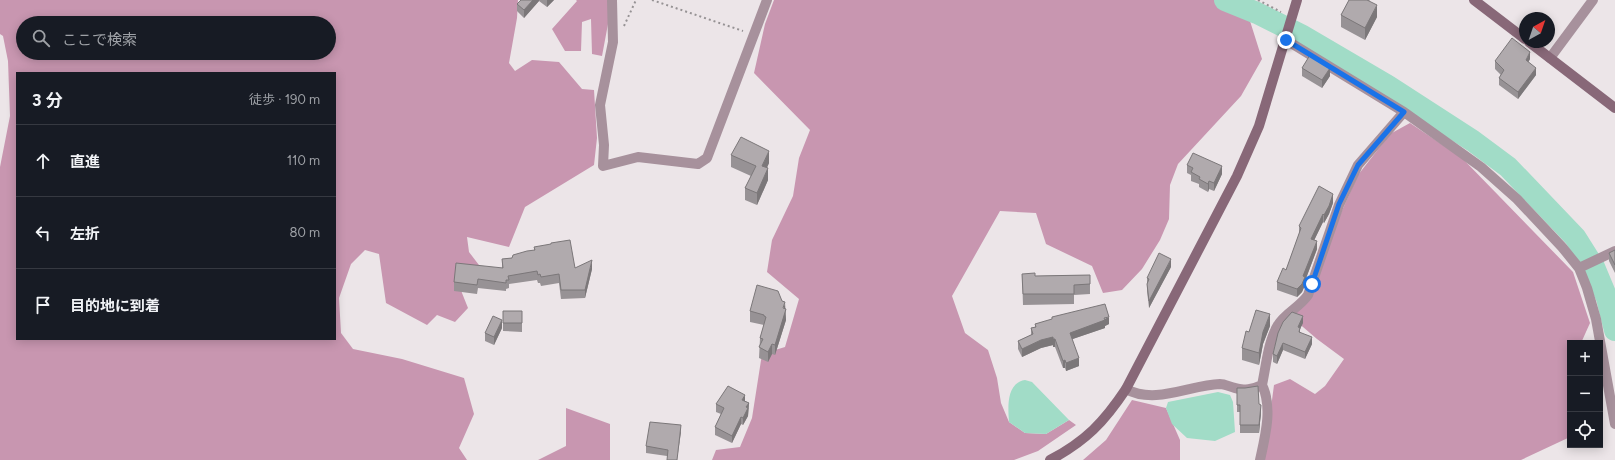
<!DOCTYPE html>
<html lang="ja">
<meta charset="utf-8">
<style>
:root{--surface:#171b24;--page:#242831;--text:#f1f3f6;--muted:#9ea1a6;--line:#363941}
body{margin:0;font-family:Figtree,"Noto Sans JP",sans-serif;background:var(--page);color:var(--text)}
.controls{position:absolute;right:12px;bottom:12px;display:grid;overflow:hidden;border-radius:0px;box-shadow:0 2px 10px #0003}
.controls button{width:36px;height:36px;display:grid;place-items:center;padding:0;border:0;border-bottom:1px solid var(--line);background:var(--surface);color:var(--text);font:20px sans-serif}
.compass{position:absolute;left:1519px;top:12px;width:36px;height:36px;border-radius:50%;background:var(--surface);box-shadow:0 2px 10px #0003;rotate:40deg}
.stop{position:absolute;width:12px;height:12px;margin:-9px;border:3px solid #1a73e8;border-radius:50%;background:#fff}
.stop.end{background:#1a73e8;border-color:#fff;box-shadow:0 1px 4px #0008}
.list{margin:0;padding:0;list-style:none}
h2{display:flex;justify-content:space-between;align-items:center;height:52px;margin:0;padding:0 16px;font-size:17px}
h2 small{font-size:13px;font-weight:400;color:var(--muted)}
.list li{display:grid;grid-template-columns:26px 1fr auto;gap:12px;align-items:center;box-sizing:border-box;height:72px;padding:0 16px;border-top:1px solid var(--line)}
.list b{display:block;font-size:15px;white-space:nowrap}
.list em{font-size:13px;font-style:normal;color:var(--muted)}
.icon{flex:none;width:22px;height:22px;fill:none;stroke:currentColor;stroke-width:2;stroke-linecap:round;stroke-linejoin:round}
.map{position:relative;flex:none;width:1615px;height:460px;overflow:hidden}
.search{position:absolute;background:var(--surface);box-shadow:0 2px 10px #0003;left:16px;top:16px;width:320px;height:44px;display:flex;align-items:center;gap:10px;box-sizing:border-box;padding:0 14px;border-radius:22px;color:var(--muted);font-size:15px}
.panel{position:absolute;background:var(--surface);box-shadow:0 2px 10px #0003;left:16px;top:72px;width:320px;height:268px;border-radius:0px}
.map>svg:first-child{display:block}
</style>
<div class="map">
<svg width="1615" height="460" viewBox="0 0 1615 460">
<rect width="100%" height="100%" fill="#ece5e8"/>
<path fill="#c896b0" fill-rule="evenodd" d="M0,0H518L517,18L509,63L515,71L532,60L559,62L582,89L594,90L597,138L594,165L525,207L509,247L467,237L469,252L482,269L460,283L462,293L468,308L455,322L437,315L427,325L386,303L379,254L365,250L351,264L339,298L341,333L353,349L402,359L464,378L474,414L459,448L467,460H0V167L10,116L8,61L3,36L0,34ZM23,23H329V53H23ZM17,73H335V339H17Z
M576,0H608V24L602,56L592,54L591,19L582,22L581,51H565L552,29L577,1Z
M774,0H1218L1240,9L1250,21L1262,59L1241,96L1178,164L1170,185L1169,219L1160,240L1142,269L1122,290L1103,293L1092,266L1046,244L1036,213L1000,211L952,296L965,333L988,350L997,378L1001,403L1009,422L1025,433L1046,434L1069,420L1076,425L1038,451L1014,460H712L716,450L740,447L752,418L762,354L785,347L799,299L767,272L772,240L793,196L799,158L810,130L754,73L765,24Z
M1410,123L1462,158L1573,272L1590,323L1581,343H1570V376L1567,385L1570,401V437L1521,460H1264L1274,385L1290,379L1315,394L1325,386L1344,359L1317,339L1296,321L1297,311L1358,175L1390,134Z
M1132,400L1166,408L1180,440V460H1083L1106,440Z
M566,408L610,424V460H538L566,446Z"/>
<path fill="#a1dcc7" d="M1025,380L1032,382L1069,420L1046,434L1025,433L1009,422C1008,408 1006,383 1025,380Z
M1218,392L1230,395L1233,402L1235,432L1215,441L1187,438L1172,424L1166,408L1168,402Z"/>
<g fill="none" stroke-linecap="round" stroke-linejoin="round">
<path stroke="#a1dcc7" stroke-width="22" d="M1225,0L1257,13L1301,35L1388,86L1473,141L1508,167L1575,237L1594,267L1607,298L1615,330"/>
<path stroke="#969294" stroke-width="2" stroke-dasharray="2 3" stroke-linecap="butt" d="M652,0L743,31
M1258,0L1281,12
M624,26L636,0"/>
<path stroke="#a7919c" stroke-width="10" d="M612,0L613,42L600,105L604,145L603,166L638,157L698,164L707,158L767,0
M1286,40L1404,112L1481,167L1517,199L1562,247L1579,268L1587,288L1596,319L1615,424
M1550,58L1593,0
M1579,268L1615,251
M1126,389C1155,405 1190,385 1220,384C1225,384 1230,387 1235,388C1243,391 1254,389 1262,385C1266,367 1268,341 1278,325C1285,313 1300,307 1308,295L1339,205L1358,165L1404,112
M1260,460C1265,437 1273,407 1262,385"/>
<path stroke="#886878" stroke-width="10" d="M1474,0L1525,39
M1529,42L1615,108
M1050,460C1086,441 1104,422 1126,389L1237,176L1259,126L1297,0"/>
</g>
<path fill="#979295" d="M521,0H554L547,7L539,1L524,18L517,11V4Z
M1349,0H1370L1369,1L1377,17L1365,40L1341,27V15Z
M1530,59L1528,62L1536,75L1518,99L1499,85V78L1501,75L1495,69V61Z
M1302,68L1330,76L1322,88L1302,76Z
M731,155L769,163L767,168L768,180L757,205L745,200V188L751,176L731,167Z
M1187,165L1222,174L1214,191L1209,189L1208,192L1199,187V184L1191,181V175L1187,173Z
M1333,203L1329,214L1324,223L1323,222L1314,240L1317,249L1305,281V285L1302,292L1297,297L1277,290V282L1286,270L1299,234V226Z
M534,247L575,268L592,269L585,298L561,299L559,283L541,286L540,283H538L537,280L509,284V288L506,289V291L478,288L477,294L454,291V282L502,268V259L512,258L534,251Z
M1615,250V273L1609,261V253Z
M1171,267L1149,308L1147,291V278Z
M1022,274L1035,276L1090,275V294L1074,295V304L1023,305Z
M785,309L786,320L775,355L772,354L768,362L759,358L760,338L764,325L750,322V311Z
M503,311H522V332L503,331Z
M1052,317L1109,324L1105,326V328L1072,339L1079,366L1066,371L1065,368H1063L1055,347H1053V345L1041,348L1022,357L1018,349V341L1031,335V328L1035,327V324L1052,320Z
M1303,323L1300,329V332L1312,344L1305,359L1283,350L1277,364L1273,362V354L1278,333Z
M1270,326L1263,344L1259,365L1242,360V348L1249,332Z
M502,328L494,345L485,341V333Z
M1237,388L1259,404L1261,412L1259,433H1240V412H1237Z
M745,401L749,403L748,416L743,425L741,424L732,443L715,435V427L721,414L716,412V404Z
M681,432L667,456L646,453V446Z"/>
<path fill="#7b7779" d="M533,0H539V1L524,18V10Z
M547,0H554L547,7Z
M1377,5V17L1365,40V28Z
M1530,52V59L1526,67V60Z
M1330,68V76L1322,88V80Z
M1536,68V75L1518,99V92Z
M769,151V163L762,177V166Z
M1222,166V174L1214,191V183Z
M768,168V180L757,205V193Z
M1209,181V189L1208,192V184Z
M1333,194V203L1329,214L1324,223V215Z
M1323,214V222L1311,247V239Z
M1317,241V249L1305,281V285L1302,292L1297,297V289Z
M1171,259V267L1149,308V301Z
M592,260V269L585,298V290Z
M785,302L786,320L775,355V345Z
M1270,314V326L1263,344L1259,365V353L1263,332Z
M1303,316V323L1300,329V335L1299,339L1298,327Z
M1109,317V324L1105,326V328L1070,340V333Z
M502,320V328L494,345V337Z
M1053,337V345L1041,348L1022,357V349L1041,340Z
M1312,337V344L1305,359V352Z
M1053,339H1055V347H1053Z
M1283,343V350L1277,364V356Z
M772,344V354L768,362V352Z
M1079,358V366L1066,371V363Z
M1065,360V368H1063V361Z
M745,395V402L742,400Z
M749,403L748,416L743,425V418L746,407Z
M1261,405V412L1259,433V425Z
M741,417V424L732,443V436Z
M681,425V432L677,460Z"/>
<path fill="#b0aaad" stroke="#7b7779" d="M521,0H533L524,10L517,4Z
M1349,0H1367L1377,5L1365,28L1341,15Z
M1512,38L1530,52L1526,60L1536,68L1518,92L1499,78L1504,70L1495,61Z
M1310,55L1330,68L1322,80L1302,68Z
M741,137L769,151L762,166L768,168L757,193L745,188L756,166L731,155Z
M1193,153L1222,166L1214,183L1209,181L1208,184L1199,179L1200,177L1191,172L1193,168L1187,165Z
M1319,186L1333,194L1329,206L1324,215L1323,214L1311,239L1317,241L1303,276L1305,277L1302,284L1297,289L1277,282L1283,268L1286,270L1301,228L1299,226Z
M570,240L575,268L592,260L585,290H561L559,274L541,277L540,274L538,275L537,271L508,276L509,280H506V283L478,279L477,285L454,282L456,263L503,268L502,259L512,258L513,255L527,251L535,250L534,247L551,244V243Z
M1615,250V265L1609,253Z
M1159,253L1171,259L1149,301L1147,284L1149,279L1147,278Z
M1035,273V276L1090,275V284L1074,285V294H1023L1022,274Z
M757,285L778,291L782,301L785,302L783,308L786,309L775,345L772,344L768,352L759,347L763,339L760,338L766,317L764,316V315L750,311Z
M1105,304L1109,317L1104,318L1105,320L1070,333L1079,358L1066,363L1065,360L1063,361L1055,339H1053V337L1041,340L1022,349L1018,341L1033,334L1031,328L1036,327L1035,324L1052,319V317Z
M1256,310L1270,314L1263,332L1259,353L1242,348L1246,331L1249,332Z
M503,311H522V323H503Z
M1292,312L1303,316L1298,327L1300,328L1299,332L1312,337L1305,352L1283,343L1277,356L1273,354L1278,333L1283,322Z
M493,316L502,320L494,337L485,333Z
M728,386L745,395L742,400L749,403L746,407L748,408L743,418L741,417L732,436L715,427L724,408L716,404Z
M1258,386L1259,404L1261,405L1259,425H1240V405H1237V388H1245Z
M650,422L681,425L677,460H667L668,450L646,446Z"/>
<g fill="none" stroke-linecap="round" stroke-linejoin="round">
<path stroke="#1a73e8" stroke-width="5" d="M1286,40L1404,112L1358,165L1339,204L1312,284"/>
</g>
</svg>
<div class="controls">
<button>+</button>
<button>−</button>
<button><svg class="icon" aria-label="locate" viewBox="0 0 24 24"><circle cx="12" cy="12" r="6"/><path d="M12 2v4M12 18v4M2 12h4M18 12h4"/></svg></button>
</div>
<svg class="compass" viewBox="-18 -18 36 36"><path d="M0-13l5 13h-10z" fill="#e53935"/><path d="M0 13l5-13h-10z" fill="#9ea1a6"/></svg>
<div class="stop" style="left:1312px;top:284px"></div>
<div class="stop end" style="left:1286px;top:40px"></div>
<div class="search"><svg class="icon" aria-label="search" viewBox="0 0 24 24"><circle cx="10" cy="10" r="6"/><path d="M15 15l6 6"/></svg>ここで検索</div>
<section class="panel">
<h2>3 分<small>徒歩 · 190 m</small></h2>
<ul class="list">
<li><svg class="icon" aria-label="ahead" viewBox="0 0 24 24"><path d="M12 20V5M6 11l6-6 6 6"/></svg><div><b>直進</b></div><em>110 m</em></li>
<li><svg class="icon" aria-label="left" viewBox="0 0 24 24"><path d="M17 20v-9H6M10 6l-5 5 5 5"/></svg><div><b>左折</b></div><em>80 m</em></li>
<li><svg class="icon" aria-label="arrive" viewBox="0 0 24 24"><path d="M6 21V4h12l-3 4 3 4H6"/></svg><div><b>目的地に到着</b></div></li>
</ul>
</section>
</div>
